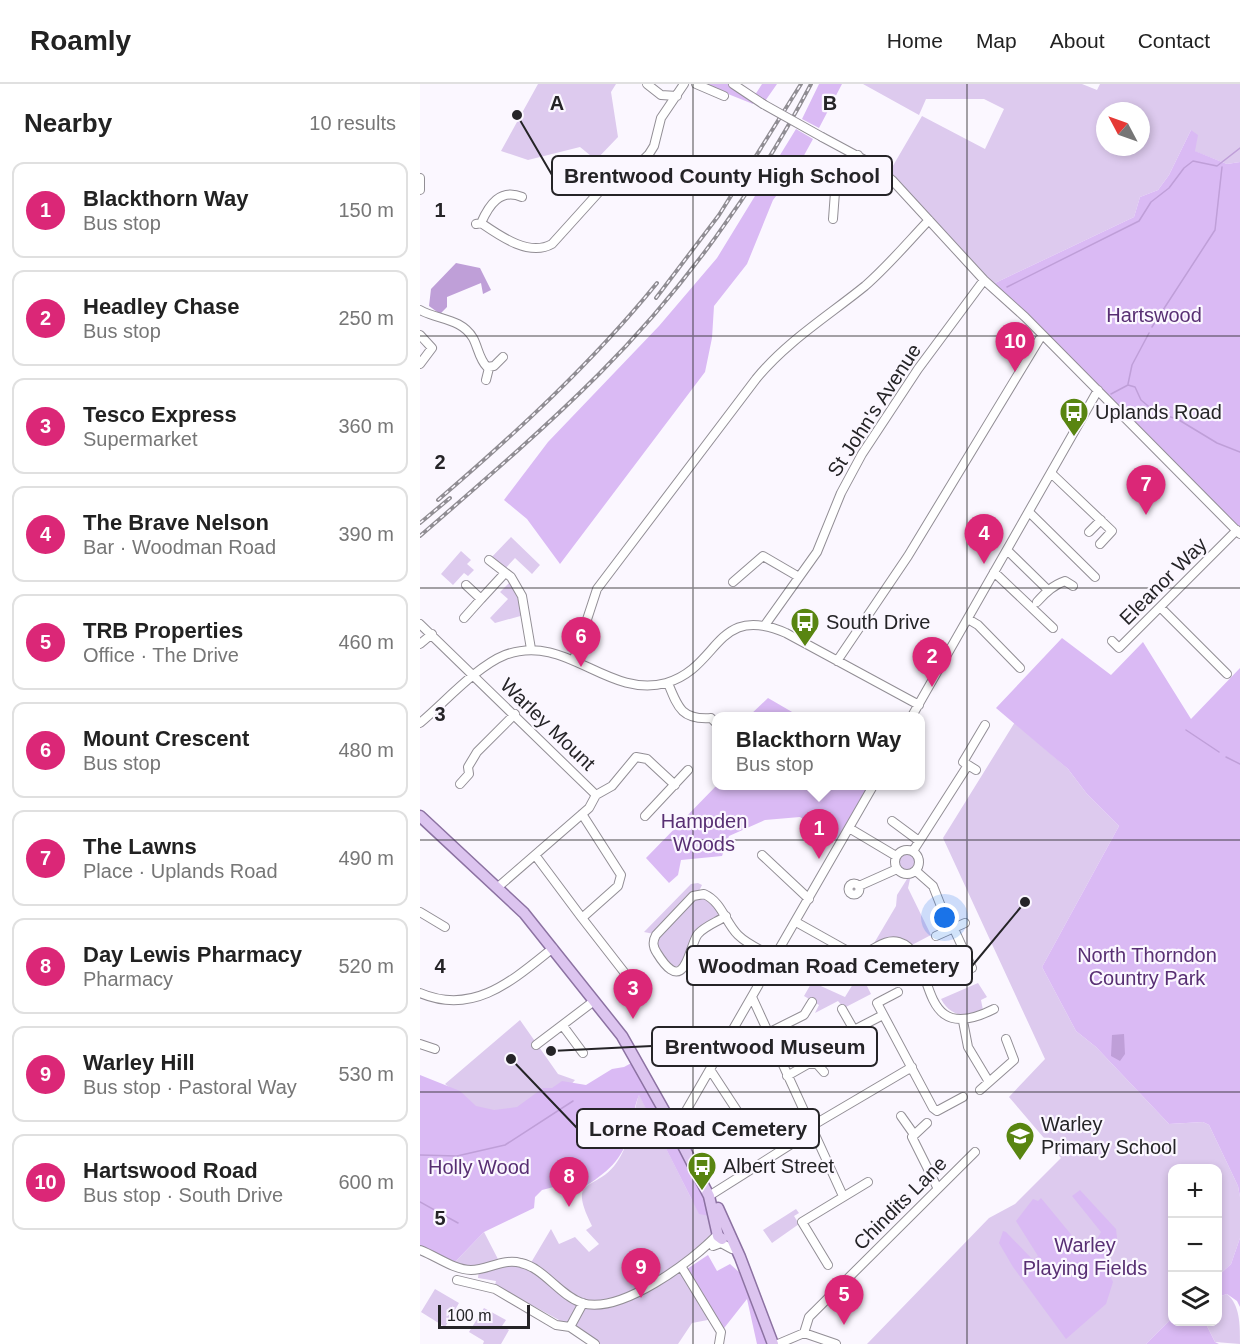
<!DOCTYPE html>
<meta charset="utf-8">
<style>
:root{--surface:#fff;--page:#f2f2f2;--text:#222;--muted:#767676;--line:#e0e0e0;--accent:#db2777}
body{margin:0;font-family:Helvetica,sans-serif;background:var(--page);color:var(--text)}
.controls{position:absolute;right:18px;bottom:18px;display:grid;overflow:hidden;border-radius:12px;box-shadow:0 3px 9px #0003}
.controls button{width:54px;height:54px;display:grid;place-items:center;padding:0;border:0;border-bottom:2px solid var(--line);background:var(--surface);color:var(--text);font:30px sans-serif}
.compass{position:absolute;left:676px;top:18px;width:54px;height:54px;border-radius:50%;background:var(--surface);box-shadow:0 3px 9px #0003;rotate:311deg}
.scale{position:absolute;left:18px;bottom:15px;width:92px;box-sizing:border-box;padding-left:6px;border:3px solid #252427;border-top:0;font-size:16px;line-height:21px;white-space:nowrap;color:#252427;-webkit-text-stroke:4px #fbf7ff;paint-order:stroke}
.you{position:absolute;left:525px;top:834px;width:21px;height:21px;margin:-15px;border:4px solid #fff;border-radius:50%;background:#1a73e8;box-shadow:0 0 0 9px #1a73e833}
.badge{display:grid;place-items:center;width:39px;height:39px;border-radius:50%;background:var(--accent);color:#fff;font-size:20px;font-weight:700}
.pin{position:absolute;translate:-50% -50px;filter:drop-shadow(0 2px 3px #0008)}
.pin::after{content:'';position:absolute;top:32px;width:21px;height:18px;background:inherit;clip-path:polygon(0 0,100% 0,50% 100%)}
.popup{position:absolute;left:292px;top:628px;width:213px;height:78px;box-sizing:border-box;display:grid;place-content:center;border-radius:12px;background:var(--surface);filter:drop-shadow(0 2px 4px #0005);font-size:20px;white-space:nowrap;color:var(--muted)}
.popup b{font-size:22px;color:var(--text)}
.popup::after{content:'';position:absolute;left:50%;top:100%;margin-left:-12px;border:12px solid transparent;border-top-color:var(--surface)}
.list{margin:0;padding:0;list-style:none}
h2{display:flex;justify-content:space-between;align-items:center;height:78px;margin:0;padding:0 24px;font-size:26px}
h2 small{font-size:20px;font-weight:400;color:var(--muted)}
.list li{display:grid;grid-template-columns:39px 1fr auto;gap:18px;align-items:center;box-sizing:border-box;height:96px;margin:0 12px 12px;padding:0 12px;border:2px solid var(--line);border-radius:12px}
.list b{display:block;font-size:22px;white-space:nowrap}
.list p{margin:0;font-size:20px;white-space:nowrap;color:var(--muted)}
.list em{font-size:20px;font-style:normal;color:var(--muted)}
.icon{flex:none;width:33px;height:33px;fill:none;stroke:currentColor;stroke-width:2;stroke-linecap:round;stroke-linejoin:round}
.map{position:relative;flex:none;width:820px;height:1260px;overflow:hidden}
header{display:flex;align-items:center;gap:36px;box-sizing:border-box;height:84px;padding:0 30px;background:var(--surface);border-bottom:2px solid var(--line)}
header strong{font-size:28px}
nav{display:flex;gap:33px;margin-inline-start:auto;font-size:21px}
main{display:flex}
aside{flex:1;background:var(--surface)}
.map>svg:first-child{display:block}
</style>
<header>
<strong>Roamly</strong>
<nav><a>Home</a><a>Map</a><a>About</a><a>Contact</a></nav>
</header>
<main>
<aside>
<h2>Nearby<small>10 results</small></h2>
<ul class="list">
<li><span class="badge">1</span><div><b>Blackthorn Way</b><p>Bus stop</p></div><em>150 m</em></li>
<li><span class="badge">2</span><div><b>Headley Chase</b><p>Bus stop</p></div><em>250 m</em></li>
<li><span class="badge">3</span><div><b>Tesco Express</b><p>Supermarket</p></div><em>360 m</em></li>
<li><span class="badge">4</span><div><b>The Brave Nelson</b><p>Bar · Woodman Road</p></div><em>390 m</em></li>
<li><span class="badge">5</span><div><b>TRB Properties</b><p>Office · The Drive</p></div><em>460 m</em></li>
<li><span class="badge">6</span><div><b>Mount Crescent</b><p>Bus stop</p></div><em>480 m</em></li>
<li><span class="badge">7</span><div><b>The Lawns</b><p>Place · Uplands Road</p></div><em>490 m</em></li>
<li><span class="badge">8</span><div><b>Day Lewis Pharmacy</b><p>Pharmacy</p></div><em>520 m</em></li>
<li><span class="badge">9</span><div><b>Warley Hill</b><p>Bus stop · Pastoral Way</p></div><em>530 m</em></li>
<li><span class="badge">10</span><div><b>Hartswood Road</b><p>Bus stop · South Drive</p></div><em>600 m</em></li>
</ul>
</aside>
<div class="map">
<svg width="820" height="1260" viewBox="0 0 820 1260">
<rect width="100%" height="100%" fill="#fbf7ff"/>
<path fill="#ddcaee" fill-rule="evenodd" d="M118,0H196L191,8L198,53L176,76L160,63L108,76L81,67Z
M443,0H662L677,6L680,0H820V78L807,80L774,67L771,46L749,91L738,106L720,113L714,133L573,200L467,92L502,32L565,65L584,25L564,15H506L499,31ZM685,27H721V63H685Z
M91,453L120,481L112,490L95,474L82,488L69,476Z
M41,467L51,476L47,480L54,486L48,492L44,489L33,501L21,490Z
M91,497L104,531L75,539L70,534L88,515L80,508Z
M595,638L648,685L667,710L699,742L622,883L656,947L676,963L749,1040L783,1038L789,1041L818,1102L820,1113V1154L811,1180L798,1192V1084H752V1234L726,1260H447L569,1134L595,1120L641,1074L589,1013L625,975L523,754Z
M478 777a9 9 0 1 1 18 0a9 9 0 1 1-18 0Z
M487,795H490L488,804L511,851L488,863L476,857L450,866L476,822L477,811Z
M278,799L282,801L279,807L234,850L224,848L271,800Z
M280,812L289,815L299,830L281,843L261,881L254,883L237,864L238,854L274,815Z
M441,877L448,896L445,898L451,910L424,924L418,917L395,929L399,921L384,912L392,898L425,913L433,900L436,878Z
M558,899L567,913L561,916L563,926C546,934 531,933 521,915Z
M100,936L138,990L155,996L148,1004L77,1040L25,1000Z
M219,1010L272,1116L291,1132L294,1154L261,1183L293,1235L272,1239L258,1260H175L136,1241L139,1236L75,1201L76,1197L58,1194L59,1185L33,1180L64,1148L80,1179L109,1182L131,1145L139,1160L155,1153L169,1168L179,1160L166,1146L172,1142C146,1090 176,1109 197,1078C211,1058 212,1032 219,1010Z
M376,1125L379,1129L374,1132L379,1140L352,1159L343,1146Z
M15,1205L39,1219L25,1243L1,1228Z
M807,1210C820,1221 820,1240 820,1260L795,1258L785,1238H798V1213Z
M64,1224L86,1236L82,1242L89,1246L81,1260H63L64,1257L49,1248Z"/>
<path fill="#dabaf4" d="M283,0H313L333,14L342,0H357L343,20L334,15L333,20Z
M399,0H422L399,44L382,35Z
M376,45L393,55L376,86L353,116L327,180L294,222L292,254L285,288L140,480L107,435L84,416L128,358L239,242L297,174Z
M771,46L778,51L775,67L807,80L820,78V450L573,200L714,133L720,113L738,106L749,91Z
M642,554L691,591L723,558L771,635L820,584V1113L818,1102L789,1041L783,1038L749,1040L676,963L656,947L622,883L699,742L667,710L648,685L576,624Z
M348,614L379,632H329Z
M297,701V702H448L417,756L380,733L345,736L309,752L302,772L261,776L258,791L249,799L226,774Z
M217,976L289,1112L291,1132L279,1130L219,1011C214,1023 213,1035 210,1048C202,1077 187,1088 163,1104L157,1097L122,1106L115,1113L114,1124L64,1148L33,1180L0,1166V991L40,1007L56,1022L74,1026L97,1023L123,1004H132L142,997L166,1001L192,985L204,983Z
M660,1106L696,1145L697,1154L683,1176L693,1198L686,1220L646,1255L593,1183L579,1159L583,1147L586,1148L613,1176L618,1172L596,1137L613,1115L618,1117L621,1114L668,1171L681,1148L652,1112Z
M820,1154V1223L817,1217L807,1210L798,1213V1192L811,1180Z
M288,1171L297,1187L310,1180L319,1188L347,1260H337L327,1215L301,1248L264,1187Z
M752,1234V1238H785L795,1258L799,1260H726Z"/>
<path fill="#bf9fd8" d="M36,179L60,184L71,206L63,210L61,199L27,213V223L20,230L9,222L11,205Z
M704,950L705,970L700,977L691,972L692,951Z"/>
<g fill="none" stroke-linecap="round" stroke-linejoin="round">
<path stroke="#bf9fd8" stroke-width="1.5" d="M587,203L719,137L731,118L749,104L764,84L773,77L797,82L820,64
M732,243L795,146L802,83
M708,300L712,281L729,249
M691,310L708,301L715,303L721,316L734,327L759,336L797,359L820,368
M766,646L799,668
M806,673L820,680
M0,1071L37,1072L85,1061L153,1017
M0,1118L38,1139"/>
<g stroke="#928e95" stroke-width="10">
<path id="minor" d="M227,0L241,11L257,12
M276,0L304,12
M313,0L343,20
M402,53L454,81L472,96L564,196L605,233L820,450
M0,94V106
M413,135L415,108L438,71
M61,139C69,121 80,104 102,113
M56,140L61,139C80,152 109,173 132,160L188,98L221,78L229,70L234,62L241,34L264,0
M0,226C18,236 41,234 53,254C58,263 59,275 67,283L74,282L83,273
M0,251L12,264L0,280
M66,296L69,284
M631,389L692,447L680,460
M609,428L675,493
M669,448L681,436
M587,466L628,506
M69,476L91,493L102,512L111,565
M574,488L633,544
M313,498L343,472L379,493
M46,501L61,515L85,489
M617,518C625,509 633,501 645,497L653,502
M741,524L807,590
M44,534L61,515
M548,535L558,541L600,584
M0,540L176,711L169,724L78,803
M345,541L397,468L421,409L442,370L498,285L564,196
M692,557L699,564L817,446
M0,560L12,550
M154,575L177,505L336,295C366,258 408,232 445,202C468,182 488,158 509,136
M417,577L488,472L622,251
M248,599C258,624 262,636 291,634L297,640
M492,632L678,306
M0,639C24,619 57,582 85,571C146,548 187,615 246,599C300,584 295,518 366,549L499,621
M548,681L556,686
M40,700L49,690L48,683L57,668L95,630
M176,711L192,702L216,673L227,675L255,701
M225,732L268,686
M472,737L499,757
M429,744L476,772
M475 778a12 12 0 1 1 24 0a12 12 0 1 1-24 0Z
M493,767L548,681L543,678L565,641
M115,771L162,834L198,802L201,791L162,730
M342,771L389,815
M496,787L513,802L530,845
M428.5 805a5.5 5.5 0 1 1 11 0a5.5 5.5 0 1 1-11 0Z
M439,802L477,785
M0,828L25,843
M306,832C297,838 285,842 278,850C269,860 266,916 237,869C233,863 232,858 236,851L273,812L284,810C302,818 305,838 318,851C328,861 343,867 356,874
M162,834L204,888
M376,838L435,871C450,872 462,853 479,858C519,870 493,966 574,925
M534,845L552,884
M516,852L545,839
M478,908L457,919L513,1024L517,1027L543,1013
M0,909C54,932 93,896 133,864
M332,913L423,1112
M422,925L434,946L463,931
M543,937L548,963L569,998
M143,942L163,969
M350,948L384,931L392,918
M0,960L15,965
M116,961L174,917
M387,969L388,980
M291,987L327,1042
M367,992L388,980H397L404,988
M560,1006L594,976L586,955
M481,1032L493,1049
M507,1039L492,1053L517,1103
M390,1043L492,983
M255,1046L453,702
M289,1112L392,1047
M293,1162L301,1159L312,1165
M0,1166C16,1172 34,1186 51,1186C68,1186 83,1174 101,1179C124,1184 139,1211 162,1219C200,1231 273,1177 298,1150
M408,1181L382,1138L448,1098
M261,1182L301,1248L299,1260
M37,1196L75,1205L136,1241L150,1243
M163,1219L150,1243L175,1260
M384,1249L389,1233L555,1068
M358,1260L384,1249L416,1260"/>
</g>
<g stroke="#8c72a2" stroke-width="13">
<path id="major" d="M0,732L104,829L202,952L255,1046L289,1112L298,1152L302,1155
M298,1124L320,1173L353,1260"/>
</g>
<use href="#minor" stroke="#fff" stroke-width="8"/>
<use href="#major" stroke="#dcc4ef" stroke-width="10"/>
<g stroke="#908d93" stroke-width="4">
<path id="rail" d="M236,214L299,131L381,0
M18,416C96,349 172,279 237,199
M0,439L30,414
M0,452C61,399 122,347 179,290C263,206 336,105 391,0"/>
</g>
<use href="#rail" stroke="#fbf7ff" stroke-width="1.5" stroke-dasharray="4.5" stroke-linecap="butt"/>
<g stroke="#928e95" stroke-width="10" stroke-linecap="butt">
<path id="minor-bridge" d="M343,20L402,53"/>
</g>
<use href="#minor-bridge" stroke="#fff" stroke-width="8"/>
</g>
<path fill="none" stroke="#252427" stroke-width="1.5" stroke-opacity="0.55" d="M273,0V1260M547,0V1260M0,252H820M0,504H820M0,756H820M0,1008H820"/>
<defs>
<g id="bus-pin" transform="scale(1.5)"><path d="M0 17L-7.5 6A9.5 9.5 0 1 1 7.5 6Z" fill="#598511" stroke="#fbf7ff"/><path d="M-5-6H5V4H4V6H2V4H-2V6H-4V4H-5ZM-3.5-4V0h7V-4ZM-3.5 1.2v1.5H-2V1.2ZM2 1.2v1.5H3.5V1.2Z" fill="#fff"/></g>
<g id="school-pin" transform="scale(1.5)"><path d="M0 17L-7.5 6A9.5 9.5 0 1 1 7.5 6Z" fill="#598511" stroke="#fbf7ff"/><path d="M0-5L7-2L0 1L-7-2ZM-4 1L0 2.5L4 1V4Q0 6-4 4Z" fill="#fff"/></g>
</defs>
<g fill-rule="evenodd">
<use href="#bus-pin" x="654" y="328"/>
<use href="#bus-pin" x="385" y="538"/>
<use href="#school-pin" x="600" y="1052"/>
<use href="#bus-pin" x="282" y="1082"/>
</g>
<g text-anchor="middle" stroke-width="4.5" stroke-linejoin="round" paint-order="stroke">
<g font-size="20" fill="#582f73" stroke="#fbf7ff">
<text x="734" y="238">Hartswood</text>
<text x="284" y="744">Hampden<tspan x="284" dy="23">Woods</tspan></text>
<text x="727" y="878">North Thorndon<tspan x="727" dy="23">Country Park</tspan></text>
<text x="59" y="1090">Holly Wood</text>
<text x="665" y="1168">Warley<tspan x="665" dy="23">Playing Fields</tspan></text>
</g>
<g font-size="20" fill="#252427" stroke="#fbf7ff">
<text transform="translate(454 326) rotate(-57)" y="7">St John's Avenue</text>
<text transform="translate(743 497) rotate(-45)" y="7">Eleanor Way</text>
<text transform="translate(128 640) rotate(44)" y="7">Warley Mount</text>
<text transform="translate(480 1119) rotate(-45)" y="7">Chindits Lane</text>
</g>
<g font-size="20" fill="#252427" stroke="#fbf7ff" text-anchor="start">
<text x="675" y="335">Uplands Road</text>
<text x="406" y="545">South Drive</text>
<text x="621" y="1047">Warley<tspan x="621" dy="23">Primary School</tspan></text>
<text x="303" y="1089">Albert Street</text>
</g>
</g>
<g font-size="20" text-anchor="middle" font-weight="bold" fill="#252427" stroke="#fbf7ff" stroke-width="4.5" stroke-linejoin="round" paint-order="stroke">
<text x="137" y="26">A</text>
<text x="410" y="26">B</text>
<text x="20" y="133">1</text>
<text x="20" y="385">2</text>
<text x="20" y="637">3</text>
<text x="20" y="889">4</text>
<text x="20" y="1141">5</text>
</g>
<path fill="none" stroke="#252427" stroke-width="2" d="M97 31L132 91M605 818L552 882M131 967L232 962M91 975L157 1044"/>
<g fill="#252427" stroke="#fbf7ff" stroke-width="2">
<circle cx="97" cy="31" r="6"/>
<circle cx="605" cy="818" r="6"/>
<circle cx="131" cy="967" r="6"/>
<circle cx="91" cy="975" r="6"/>
</g>
<g fill="#fbf7ff" stroke="#252427" stroke-width="2">
<rect x="132" y="72" width="340" height="39" rx="6"/>
<rect x="267" y="862" width="285" height="39" rx="6"/>
<rect x="232" y="943" width="225" height="39" rx="6"/>
<rect x="157" y="1025" width="242" height="39" rx="6"/>
</g>
<g font-size="21" text-anchor="middle" font-weight="bold" fill="#252427">
<text x="302" y="99">Brentwood County High School</text>
<text x="409" y="889">Woodman Road Cemetery</text>
<text x="345" y="970">Brentwood Museum</text>
<text x="278" y="1052">Lorne Road Cemetery</text>
</g>
</svg>
<div class="controls">
<button>+</button>
<button>−</button>
<button><svg class="icon" aria-label="layers" viewBox="0 0 24 24"><path d="M12 4l9 5-9 5-9-5zM3 14l9 5 9-5"/></svg></button>
</div>
<svg class="compass" viewBox="-18 -18 36 36"><path d="M0-13l5 13h-10z" fill="#e53935"/><path d="M0 13l5-13h-10z" fill="#767676"/></svg>
<div class="scale">100 m</div>
<div class="you"></div>
<div class="pin badge" style="left:399px;top:775px">1</div>
<div class="popup"><b>Blackthorn Way</b>Bus stop</div>
<div class="pin badge" style="left:512px;top:603px">2</div>
<div class="pin badge" style="left:213px;top:935px">3</div>
<div class="pin badge" style="left:564px;top:480px">4</div>
<div class="pin badge" style="left:424px;top:1241px">5</div>
<div class="pin badge" style="left:161px;top:583px">6</div>
<div class="pin badge" style="left:726px;top:431px">7</div>
<div class="pin badge" style="left:149px;top:1123px">8</div>
<div class="pin badge" style="left:221px;top:1214px">9</div>
<div class="pin badge" style="left:595px;top:288px">10</div>
</div>
</main>
